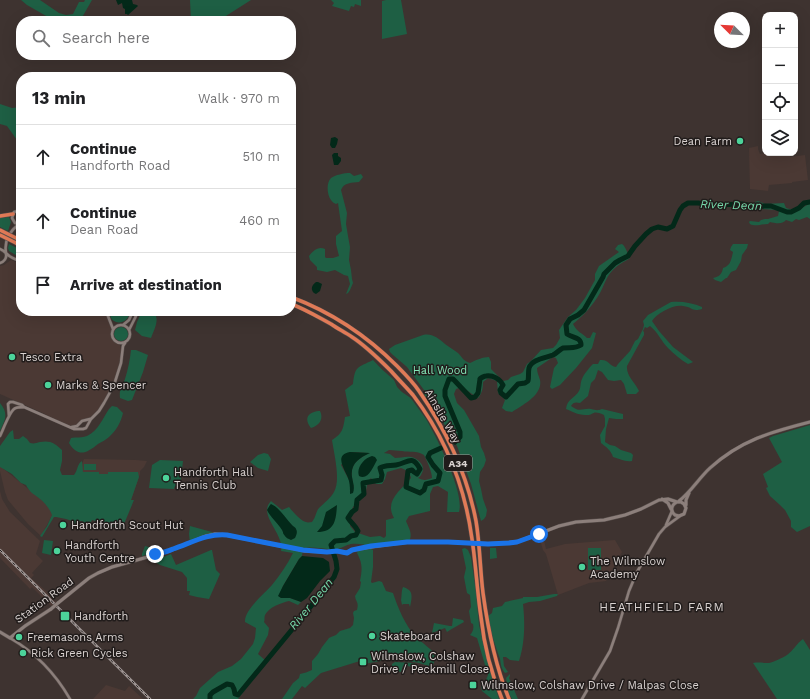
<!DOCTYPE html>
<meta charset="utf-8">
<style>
:root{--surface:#fff;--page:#f6f6f6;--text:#202124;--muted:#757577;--line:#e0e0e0}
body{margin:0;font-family:"Work Sans",sans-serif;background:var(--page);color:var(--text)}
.controls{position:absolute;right:12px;top:12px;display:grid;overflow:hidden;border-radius:8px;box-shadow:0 4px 16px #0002}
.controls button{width:36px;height:36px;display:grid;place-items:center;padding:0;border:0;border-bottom:1px solid var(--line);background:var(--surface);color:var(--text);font:20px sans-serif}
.compass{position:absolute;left:714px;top:12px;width:36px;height:36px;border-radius:50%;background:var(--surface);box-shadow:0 4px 16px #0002;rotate:294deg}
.stop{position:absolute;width:12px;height:12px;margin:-9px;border:3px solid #1a73e8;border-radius:50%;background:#fff}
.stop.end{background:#1a73e8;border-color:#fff;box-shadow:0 1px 4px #0008}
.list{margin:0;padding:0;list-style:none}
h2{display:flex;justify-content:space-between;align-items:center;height:52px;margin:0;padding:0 16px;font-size:17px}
h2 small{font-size:13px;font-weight:400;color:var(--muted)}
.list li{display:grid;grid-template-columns:26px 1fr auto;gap:12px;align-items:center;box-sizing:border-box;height:64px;padding:0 16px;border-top:1px solid var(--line)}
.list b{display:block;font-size:15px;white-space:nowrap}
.list p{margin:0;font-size:13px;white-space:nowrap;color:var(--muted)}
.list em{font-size:13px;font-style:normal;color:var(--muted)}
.icon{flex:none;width:22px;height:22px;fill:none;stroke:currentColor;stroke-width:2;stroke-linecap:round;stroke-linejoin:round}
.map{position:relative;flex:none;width:810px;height:699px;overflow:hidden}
.search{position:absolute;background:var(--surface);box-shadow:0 4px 16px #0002;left:16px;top:16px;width:280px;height:44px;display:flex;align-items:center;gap:10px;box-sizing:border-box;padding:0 14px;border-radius:16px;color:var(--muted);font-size:15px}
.panel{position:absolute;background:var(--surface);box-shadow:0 4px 16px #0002;left:16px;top:72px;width:280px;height:244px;border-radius:16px}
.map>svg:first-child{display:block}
</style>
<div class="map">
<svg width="810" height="699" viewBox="0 0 810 699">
<rect width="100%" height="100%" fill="#3e3330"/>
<path fill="#4b3934" d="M758,146V149L760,154L764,153L765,151V153H790V157L805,155L808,180L792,182V183L769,185L768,191L750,189L749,148Z
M11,260L21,264V311H106L113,330L112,334V338L115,341L120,345L122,352L121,363L114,385L104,403L94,417L87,423L83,421L79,424V426L80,428L76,429L56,421L45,414L0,394V266L4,265Z
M84,459L136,460L147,461L144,467L140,471V474L131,500L82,493V464Z
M0,466L47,504L54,512L41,536L28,524L8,500L5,492L0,471Z
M0,491L2,499L10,512L40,541L36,554L43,561L32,573L34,575L31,578L46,591L54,601H55L57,602L52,607L32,587L30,589L0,558Z
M540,540H544L546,549L565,544L615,540L622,552L606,581L589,583L558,595L546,554L543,550Z
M106,685L125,691L129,686L143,699H93Z"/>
<path fill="#1e5f44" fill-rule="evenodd" d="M21,0H40L59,13L66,15L73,14L79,2H84L85,0H92L80,21H55L27,5Z
M190,0H251L218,21H191Z
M331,0H361V6L355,4L354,7L351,6L349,11L332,6L334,3Z
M386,0H401L407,34L382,39V1Z
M0,104L12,108L21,107V160L17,158V151L20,145L17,140L7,126L0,124Z
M350,173L354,176L361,174L363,177L359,182C352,183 344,182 341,190L347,213L346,224L348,236L350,247L349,260L351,270L352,279L353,283L350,290L348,293L346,294L350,284L348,276L344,275L335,270L327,272L317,270V267L310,260L309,256C313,251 318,246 325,249V257L326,258H333L339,256L336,244V236L342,231L338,203L336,204C334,203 332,202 331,200C327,195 326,183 331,178C335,175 344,173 350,173Z
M810,200V219L807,217L799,220L796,219L792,222L786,220C782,225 775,223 770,222L768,224C761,224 756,227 750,224L749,222L750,221L759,222L761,220L765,219H768L778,216L779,211L778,210L760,209L758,204H756L755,202L758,201L765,204L784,203L786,208L797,211L807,205Z
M9,217L11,222L8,231L0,227V218Z
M9,244L21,250V258L9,251L8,248Z
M622,244C626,247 627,253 630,258C624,262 617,265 612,271C606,277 604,286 600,293C593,305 584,315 573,324C578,333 581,332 587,338H590L593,332L596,333L592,348L576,368L560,385L552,389L550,387L554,368L558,363L556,358L553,357L537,368C537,373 539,376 540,380C543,395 522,405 512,412L506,411L502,408L505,400L501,395L498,393L497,381L488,378L483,382C483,389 482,393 478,398L462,387L456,389L454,394L457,403L464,410L479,436L481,447L484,453L486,460L484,466L480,472L479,481L481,489L483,499L487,510L486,516L484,519L481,521L471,484L457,446L432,403L425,396L424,390L407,367L393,355L390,352L389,349L395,345L423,335C432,333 438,338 445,344C449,347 454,350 458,353C464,359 462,360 470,363C476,360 483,357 489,357L491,362V369L503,381L508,380L511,377L520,374L523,372L527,364L531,361L541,350L553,348L556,345L560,338L559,330L568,317L576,310L585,298L595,280V274L599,266L619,252L615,249L618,245Z
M733,244H748L747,248L742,255L741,261L736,270L731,272L727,278H726L721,282L715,280L713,278C719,277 722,274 723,268C725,267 726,267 728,265C731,263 732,256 733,252L730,250L731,247Z
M671,302C682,301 693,303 702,307V309C691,312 693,307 683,306C674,304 657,313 652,321L659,331L673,347L693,362L691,363L688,364C681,360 674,354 668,348C661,341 658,332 650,326L647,328L645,327L643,331L644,332V335L627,366C626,376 635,382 639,391L636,394H627L624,384L621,380L614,381L608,380L602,372L598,370L595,379L591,383L588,396L580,403C576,402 573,402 571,406C580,413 582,408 591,409C596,410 597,411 602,409L623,414V419H616L609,418L606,429L605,442L610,445L615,446L621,450L631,453L633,455L632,461C624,462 621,459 613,457C611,450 606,447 601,443L600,435L605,426V419L604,415C591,409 595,416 585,415C578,415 571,411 566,409C567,399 574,399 579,391C581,388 580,383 582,379C584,374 589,368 593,364H598L600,360C609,359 609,366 616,367L618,364L630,351L635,341L638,339L643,329L644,325L643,321L648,315Z
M109,311H131C129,318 124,324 116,322C114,321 112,320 111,318C110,316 110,313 109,311Z
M142,311C145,311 149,310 151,311C162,316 154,330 151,338L142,336L135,330L137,322Z
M114 334a7 7 0 1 1 14 0a7 7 0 1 1-14 0Z
M131,350H136L148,355L143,372L132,400L128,401L120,398C119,389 122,387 125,379C128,369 130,360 131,350Z
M373,360C379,367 386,373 393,379C396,382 396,387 399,389C403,394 409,395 413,401C417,407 422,413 426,419C436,436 465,493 459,512H447L448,492L438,486L433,487L430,494V511L409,516L406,521C409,529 413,533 409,542L370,547C365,544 357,543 351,544C346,545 342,548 337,549C325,550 314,546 303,548L302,556L299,559L283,586L279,596L281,598H290L301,602L298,605L289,601C281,603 269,607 265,615C264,618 265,620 264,622L269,628L268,635L258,654L266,661L264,665L238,699H193L196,696L200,688L218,672L232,666L241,659L253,644L255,638L256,628L245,622C244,610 265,593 272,585C280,575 287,565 293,553L281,551C285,534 257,515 271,501L282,510L289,507C292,511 302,522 306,522C308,523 310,522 312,522C316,517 316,511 319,508C324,503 330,499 334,492C341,480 334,454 332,440C343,433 343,429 345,417L350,416L345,390L353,384C355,366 357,368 373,360ZM389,450C394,450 397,451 402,451C410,453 416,450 424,455C427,461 432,472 432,478C427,480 424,481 418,478C420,477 421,475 422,473C426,466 418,458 411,457C406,456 400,458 395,458L390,454L384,453ZM350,452L369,453C366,455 361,457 358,460C349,467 352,479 354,488L349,480L341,465ZM401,468C406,470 410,472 411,478C401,490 384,501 394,518L386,520V536L384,538L380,536L370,537L355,532L350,526C351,520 350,513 353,507C356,503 362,500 364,495C368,489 365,483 371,478L376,484H382L385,479L387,472Z
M0,403C9,414 5,420 0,431Z
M112,406L117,407L123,413C121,422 116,431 109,437C106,440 101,442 98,444C87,453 78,458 69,443L71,438C76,437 82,438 87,436C98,431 103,418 109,409Z
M318,411H320C324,419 319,426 311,428C304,419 307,413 318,411Z
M810,425V526L797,532L791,527V521L785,510L780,505L770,496L766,488L768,487L763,474L782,462L769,438L773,436Z
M13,430L14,439H19L23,436L27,439L30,443C34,444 36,443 40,442C50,440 55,443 62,450V461L60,470L62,475H74C78,470 77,464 82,461L83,472H99V474H108V472H138L139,477L131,500H134L122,529L92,520L88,528C84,523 84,520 76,521L75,526L73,525L72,521L66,519L56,517H54L42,537L40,536L47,526L52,515C50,509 45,503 40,499C34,494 30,493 26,485L21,483L12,474L0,467V446L10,432Z
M264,453L268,454L271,459L268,471L258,468L250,462L258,455Z
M160,460L183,461L180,486H175L174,489L149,488L152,465Z
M84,464H96V470H84Z
M190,526L212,532L215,534L190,543L189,534Z
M44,540L53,541L51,555L42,553Z
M145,546L163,551L142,556V554Z
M465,548L468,550L471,557L476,592L479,625L486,655L493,680L485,687L487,690L495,686L499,699H492L482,691L481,686L485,682L488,675L477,638L470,635C473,632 474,628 473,624L471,623L469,611L471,607L470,595L467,593L464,577L466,568L462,549Z
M490,548H496L497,558L490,559Z
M588,548H601V570H588Z
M365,549H371L373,550V567L371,582L372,583L379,581L382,582L386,591L393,593C398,608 405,625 416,637C423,643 430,649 437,655L432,667L419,663L403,660L402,658L396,655L388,657L380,661L364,664L363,661H360L321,673L305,688L302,686L292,699H282L293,683L299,678L300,674C304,673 308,672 312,670V661L318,654L322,647L329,638L331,637L336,635L340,631L350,628L353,625L354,618L353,613L354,611L357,610C359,601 356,603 355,596L360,588L361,582L360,581C362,570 363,564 357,553L358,551Z
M211,550H212L216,570L220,574L209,599L197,597L189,595L190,591H187V578L182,572L160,565L153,561L171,554L176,565Z
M403,587C414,590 412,597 410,607L409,604H403L402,605L401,600C402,596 401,592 403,587Z
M554,594H558L557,596L540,601L529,602L523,604C525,622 525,643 519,661L510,660L506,657H503L504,666L508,672L505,673C501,668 501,665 500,659C495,645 490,630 488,616L492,613L493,608L502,606L505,602L523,598V597H537Z
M453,618L463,620L464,622L450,630L447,632L445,628L432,633L434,623L450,626H452Z
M803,639L810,650V699H777L753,663C758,662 763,663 769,663C774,662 782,658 787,655C793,651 796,644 803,639Z
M395,662L414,663C417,666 417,670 414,672L411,667L405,665L403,666L401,672L397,671L393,672L391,670L392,664Z
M510,674V676L509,678L518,699H512L508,692L506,678Z"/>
<path fill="#032919" d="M116,0H132L133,4L137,5L138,6L128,15L127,14H125V9L123,8L122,3L118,5Z
M335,137L338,139L337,144L335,148H332L330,145L331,138Z
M334,153H338V156L341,158V161L338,165H334L332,155Z
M316,282H318L322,284L320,291L316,294L314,293C310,289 312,285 316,282Z
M350,452L370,453C359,458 350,464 352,477C353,483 355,487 353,493L350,494C350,490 350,485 349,481C347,472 332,455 350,452Z
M372,456L375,457L377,460C373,467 368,481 359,476C356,468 364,458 372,456Z
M271,504C280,508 285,518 292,525C293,526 296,528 296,529C298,532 296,536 295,538L291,540C288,538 287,539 285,536C282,532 284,534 282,530C278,523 270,517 267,510L270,505Z
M337,505C336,520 335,532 317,532L322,526L326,512Z
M302,556L323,558L329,562L330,571L320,581L307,598L301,602L290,598H281L278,596L283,586L299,559Z"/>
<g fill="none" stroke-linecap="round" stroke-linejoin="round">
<path stroke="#032919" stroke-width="5" d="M455,442L460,437V432L445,396V390L449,379H453L455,381L471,398L475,397L478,393L480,379C480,378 485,376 486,376C493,375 500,379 503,385L500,390L501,393L506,397L518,384L525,383L528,381C529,377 528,372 529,368C532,359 546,358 553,355C557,353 559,350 563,348C570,347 575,349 581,345C581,337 573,338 567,334L566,325L570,319L578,315L584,310L603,277L604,274L615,263L620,260L628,256L635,246L646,234L652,229L658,227L667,229L673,226L680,210L683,206L688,203H698L714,205L742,204L759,207L764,206H771L787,212H791L799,208L804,203L810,202
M210,699V695L213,692L227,684L232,685L234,689L235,694L238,695L304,615L334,577L337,569L336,561L331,545L335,541L346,540L351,536L356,535L358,531C355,525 351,523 348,518L352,512L356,509L357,500L364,494L363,483L381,480L382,475L380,468C385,465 390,466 396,465C408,463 412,454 420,469L417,474L414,472L412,470L408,471L406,487L420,493L424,490L426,484L438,481L440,473L433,465L428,457L430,453L441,448"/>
<g stroke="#584f4c" stroke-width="3.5">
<path id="tertiary" d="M21,212L18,211L14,212L12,218L15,223L19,224L21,223
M0,249C5,251 7,255 11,257C14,259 18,260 21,262
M6,253C4,241 10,231 19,224
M0,263C4,262 7,258 6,254
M106,311L113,329
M112 334a9 9 0 1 1 18 0a9 9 0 1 1-18 0Z
M123,325L129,320L133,311
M129,330L135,318L138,311
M13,402L22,405L24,407L74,429H83
M9,416L8,404L10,402H13
M72,427L77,426L82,421L90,419
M83,429L86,428L91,419L99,411L104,403L114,385L121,363L123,346L125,343
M0,436C3,430 9,413 14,409C16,407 21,407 24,407
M666,525L672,511
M10,638C36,653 55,673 70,699
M582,699L610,651L618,628L629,591L637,572L659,534L665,527L680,516"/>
</g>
<g stroke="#584f4c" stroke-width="4">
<path id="secondary" d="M662,499L668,503L671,509
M679,501C691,492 699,478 710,468C741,440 771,432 810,422
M686,505V500L689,493
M488,544L517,542L559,526L576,522L604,520L625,515L641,509L659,500L668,499L677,502H681L684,504L686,508L684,514L679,516L675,515C670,511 671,505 677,502
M58,603L89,578L98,573L112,567L169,551L206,536L215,534L227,535L305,551L327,552L337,551L347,553L352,550L371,547L407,542H448L466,543
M0,632L10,638L25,626L51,609"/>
</g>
<g stroke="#584f4c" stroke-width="4.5">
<path id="trunk" d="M0,216L13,214
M16,243L21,246
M291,297C331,312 367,336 397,366C405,374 413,382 419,391C446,430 467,474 476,521C480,545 480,569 483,593C488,630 495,665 509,699
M291,304C305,309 318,317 331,324C338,329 345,332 352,337C366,346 379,359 391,371C398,379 406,387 413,395C445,437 465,487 472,539C476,565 477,591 481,617C484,645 491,673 502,699"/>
</g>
<use href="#tertiary" stroke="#8c7f7b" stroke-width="2.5"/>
<use href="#secondary" stroke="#8c7f7b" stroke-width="3"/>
<use href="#trunk" stroke="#e17a57" stroke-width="3.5"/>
<g stroke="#9f9694" stroke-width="2.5">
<path id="rail" d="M0,550L150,699"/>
</g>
<use href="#rail" stroke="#211c1b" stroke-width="1" stroke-dasharray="3" stroke-linecap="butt"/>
<g stroke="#584f4c" stroke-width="4" stroke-linecap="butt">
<path id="secondary-bridge" d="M466,543L488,544
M51,609L58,603"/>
</g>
<g stroke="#584f4c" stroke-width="4.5" stroke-linecap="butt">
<path id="trunk-bridge" d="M0,230L18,239
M0,235L16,243"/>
</g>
<use href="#secondary-bridge" stroke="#8c7f7b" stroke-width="3"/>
<use href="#trunk-bridge" stroke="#e17a57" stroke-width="3.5"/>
</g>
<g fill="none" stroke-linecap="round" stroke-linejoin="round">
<path stroke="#1a73e8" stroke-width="5" d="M155,554C161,553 167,552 173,549C191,543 208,533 227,535L303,550L327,552L337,551L347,553L352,550L371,546L407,542H448L488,544L509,543L517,542L539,534"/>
</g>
<g fill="#4cd39a" stroke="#211c1b" stroke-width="1.5">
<circle cx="740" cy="141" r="4"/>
<circle cx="12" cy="357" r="4"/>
<circle cx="48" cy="385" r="4"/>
<circle cx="166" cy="478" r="4"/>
<circle cx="63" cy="525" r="4"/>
<circle cx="57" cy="551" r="4"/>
<circle cx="582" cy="567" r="4"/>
<rect x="60" y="611" width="10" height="10" rx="2"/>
<circle cx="372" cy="636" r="4"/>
<circle cx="19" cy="637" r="4"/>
<circle cx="23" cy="653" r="4"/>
<rect x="359" y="658" width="8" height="8" rx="2"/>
<rect x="469" y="681" width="8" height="8" rx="2"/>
</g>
<g text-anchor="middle" stroke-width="3" stroke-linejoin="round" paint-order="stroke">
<rect fill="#211c1b" stroke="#a29c9a" stroke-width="1" x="444" y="455" width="28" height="16" rx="3"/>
<g font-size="10" font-weight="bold" fill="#dad3d1">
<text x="458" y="467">A34</text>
</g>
<g font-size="11" fill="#dad3d1" stroke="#211c1b" text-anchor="start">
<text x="732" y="145" text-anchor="end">Dean Farm</text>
<text x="20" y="361">Tesco Extra</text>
<text x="56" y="389">Marks &amp; Spencer</text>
<text x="174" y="476">Handforth Hall<tspan x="174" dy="13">Tennis Club</tspan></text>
<text x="71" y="529">Handforth Scout Hut</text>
<text x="65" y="549">Handforth<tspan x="65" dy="13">Youth Centre</tspan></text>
<text x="590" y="565">The Wilmslow<tspan x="590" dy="13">Academy</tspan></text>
<text x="74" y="620">Handforth</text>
<text x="380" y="640">Skateboard</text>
<text x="27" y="641">Freemasons Arms</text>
<text x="31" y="657">Rick Green Cycles</text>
<text x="371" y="660">Wilmslow, Colshaw<tspan x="371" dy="13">Drive / Peckmill Close</tspan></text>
<text x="481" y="689">Wilmslow, Colshaw Drive / Malpas Close</text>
</g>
<g font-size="11" fill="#84e7b8" stroke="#211c1b">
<text x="440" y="374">Hall Wood</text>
</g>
<g font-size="11" fill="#dad3d1" stroke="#211c1b">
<text transform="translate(443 416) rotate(60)" y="4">Ainslie Way</text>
<text transform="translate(44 600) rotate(-36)" y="4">Station Road</text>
</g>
<g font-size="12" font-style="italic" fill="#75d8a9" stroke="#211c1b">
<text transform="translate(731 205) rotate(2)" y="4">River Dean</text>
<text transform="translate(311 604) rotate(-51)" y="4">River Dean</text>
</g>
<g font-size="12" letter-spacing="1" fill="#dad3d1" stroke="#211c1b">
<text x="662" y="611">HEATHFIELD FARM</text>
</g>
</g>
</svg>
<div class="controls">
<button>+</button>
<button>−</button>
<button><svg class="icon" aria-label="locate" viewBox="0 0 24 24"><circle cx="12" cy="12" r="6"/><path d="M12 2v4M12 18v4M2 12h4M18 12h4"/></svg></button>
<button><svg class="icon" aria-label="layers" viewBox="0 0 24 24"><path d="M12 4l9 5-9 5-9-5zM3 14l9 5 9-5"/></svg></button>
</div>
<svg class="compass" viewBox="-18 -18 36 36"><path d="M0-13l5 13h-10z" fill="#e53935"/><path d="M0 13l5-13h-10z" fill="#757577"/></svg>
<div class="stop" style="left:539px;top:534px"></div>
<div class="stop end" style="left:155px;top:554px"></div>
<div class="search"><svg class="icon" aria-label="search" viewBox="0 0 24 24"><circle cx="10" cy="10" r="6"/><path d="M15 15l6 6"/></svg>Search here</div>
<section class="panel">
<h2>13 min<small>Walk · 970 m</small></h2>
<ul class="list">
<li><svg class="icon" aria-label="ahead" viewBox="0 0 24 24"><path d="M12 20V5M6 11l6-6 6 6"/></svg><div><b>Continue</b><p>Handforth Road</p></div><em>510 m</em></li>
<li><svg class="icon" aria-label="ahead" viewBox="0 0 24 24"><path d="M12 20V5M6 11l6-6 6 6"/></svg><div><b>Continue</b><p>Dean Road</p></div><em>460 m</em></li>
<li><svg class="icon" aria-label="arrive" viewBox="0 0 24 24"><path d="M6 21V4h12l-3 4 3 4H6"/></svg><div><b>Arrive at destination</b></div></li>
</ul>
</section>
</div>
